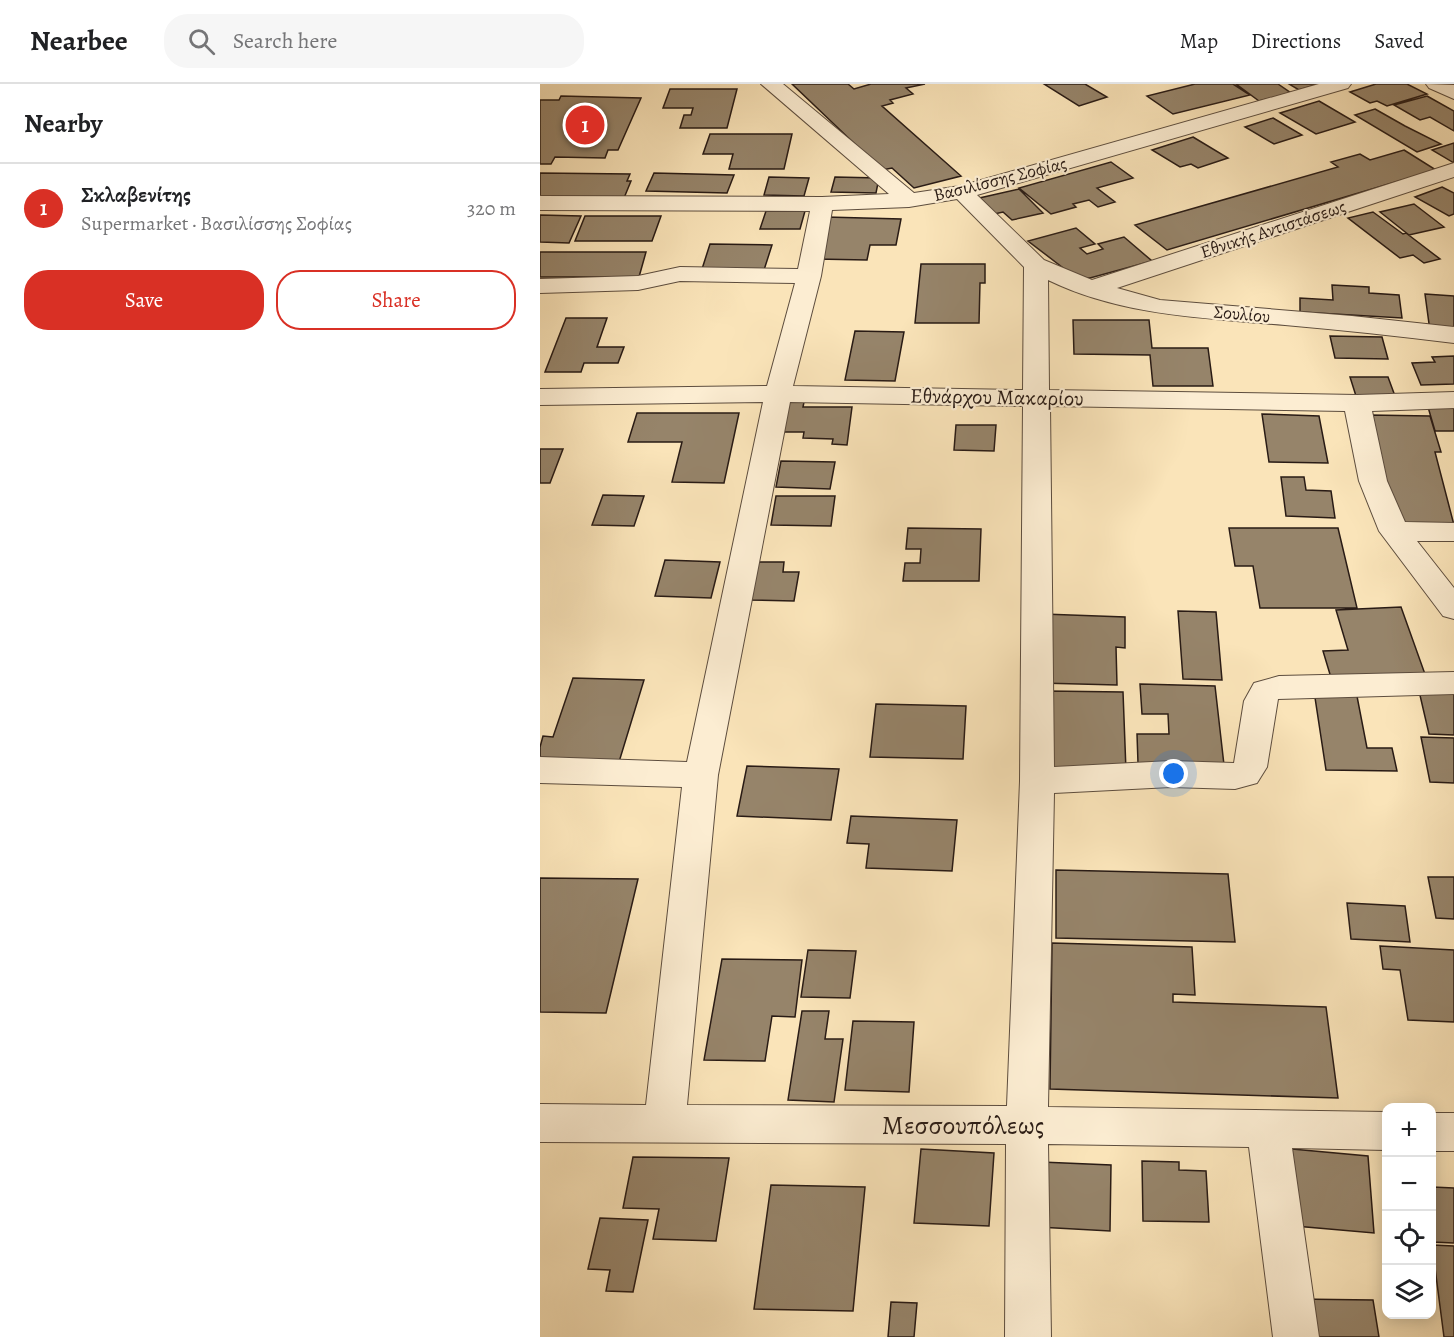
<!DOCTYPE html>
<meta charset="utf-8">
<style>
:root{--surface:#fff;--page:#f6f6f6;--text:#202124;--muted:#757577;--line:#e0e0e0;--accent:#d93025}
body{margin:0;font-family:Alegreya,serif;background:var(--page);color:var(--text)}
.controls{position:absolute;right:18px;bottom:18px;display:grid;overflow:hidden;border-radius:12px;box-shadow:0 3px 15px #0003}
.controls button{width:54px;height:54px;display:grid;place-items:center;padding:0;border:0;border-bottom:2px solid var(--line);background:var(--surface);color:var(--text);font:30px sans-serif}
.you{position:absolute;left:634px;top:690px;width:21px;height:21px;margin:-15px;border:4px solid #fff;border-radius:50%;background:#1a73e8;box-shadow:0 0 0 9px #1a73e833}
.badge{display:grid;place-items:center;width:39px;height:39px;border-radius:50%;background:var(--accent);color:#fff;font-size:20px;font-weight:700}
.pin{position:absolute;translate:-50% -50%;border:3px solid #fff;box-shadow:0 2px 6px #0006}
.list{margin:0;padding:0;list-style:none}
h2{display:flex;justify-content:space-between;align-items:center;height:78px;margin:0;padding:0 24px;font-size:26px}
h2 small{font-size:20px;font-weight:400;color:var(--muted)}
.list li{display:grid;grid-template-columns:39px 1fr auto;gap:18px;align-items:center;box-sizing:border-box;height:90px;padding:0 24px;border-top:2px solid var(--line)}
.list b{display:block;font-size:22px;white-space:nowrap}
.list p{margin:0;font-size:20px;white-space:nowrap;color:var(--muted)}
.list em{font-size:20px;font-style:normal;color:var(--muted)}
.actions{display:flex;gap:12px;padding:18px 24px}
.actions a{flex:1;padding:14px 0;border:2px solid var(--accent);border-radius:24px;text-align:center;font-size:21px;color:var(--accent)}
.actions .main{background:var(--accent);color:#fff}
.icon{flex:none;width:33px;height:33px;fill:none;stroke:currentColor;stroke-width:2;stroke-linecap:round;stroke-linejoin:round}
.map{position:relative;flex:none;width:914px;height:1253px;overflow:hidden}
header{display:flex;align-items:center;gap:36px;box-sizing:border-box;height:84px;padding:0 30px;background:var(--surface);border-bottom:2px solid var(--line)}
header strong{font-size:28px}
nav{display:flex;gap:33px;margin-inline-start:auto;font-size:21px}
.search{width:420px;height:54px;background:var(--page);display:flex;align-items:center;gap:15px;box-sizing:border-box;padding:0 21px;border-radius:24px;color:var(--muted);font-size:22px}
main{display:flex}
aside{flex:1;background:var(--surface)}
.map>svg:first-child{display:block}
</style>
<header>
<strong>Nearbee</strong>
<div class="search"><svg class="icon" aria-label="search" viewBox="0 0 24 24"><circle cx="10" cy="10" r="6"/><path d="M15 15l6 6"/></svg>Search here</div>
<nav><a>Map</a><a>Directions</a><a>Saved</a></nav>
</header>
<main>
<aside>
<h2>Nearby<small></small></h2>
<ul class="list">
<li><span class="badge">1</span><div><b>Σκλαβενίτης</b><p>Supermarket · Βασιλίσσης Σοφίας</p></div><em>320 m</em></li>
</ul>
<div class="actions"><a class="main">Save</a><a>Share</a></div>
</aside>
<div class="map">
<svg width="914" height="1253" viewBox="0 0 914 1253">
<rect width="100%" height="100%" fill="#fae4b9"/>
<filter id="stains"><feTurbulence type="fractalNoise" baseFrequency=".00333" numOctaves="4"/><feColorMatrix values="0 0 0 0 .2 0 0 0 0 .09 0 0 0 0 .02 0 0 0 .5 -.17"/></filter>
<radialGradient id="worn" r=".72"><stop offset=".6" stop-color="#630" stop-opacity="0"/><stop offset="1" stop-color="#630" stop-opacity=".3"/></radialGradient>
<path fill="#96846a" stroke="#291b15" stroke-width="1.5" d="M252,0H308L314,5L331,0H385L366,4L373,10L350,16L353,19L342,22L421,92L374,104L352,84L342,86Z
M504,0H545L567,13L539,22Z
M655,0H693L710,11L633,30L607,12Z
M696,0H738L751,9L719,17Z
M749,0H773L775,1L759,6Z
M836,0H867L887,10L847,22L837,17L830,19L810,8Z
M130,5H197L187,44H140L144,31H151L153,24H123Z
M21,12L101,14L78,66H68L65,74L15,73L11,80H0V16H19Z
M887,12L914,27V47L890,33L880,36L854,21Z
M779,17L815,38L776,50L740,29Z
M835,25L865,42L901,60L877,68L815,31Z
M733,34L762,51L734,60L705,43Z
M170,50H252L244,85H189L193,70H163Z
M653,53L688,74L658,84L651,80L640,83L612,66Z
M914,59V79L892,66Z
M864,66L896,86L627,166L595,141L798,83L791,78L820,70L830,76Z
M571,78L593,94L557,104L575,118L558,123L549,116L533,120L536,123L511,130L479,104Z
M0,89L90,90L87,97H91L84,114L0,112Z
M114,89L194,91L187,109L106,107Z
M229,93L269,94L264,112L224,111Z
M295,93L339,94L336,109L291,108Z
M902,103L914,109V130L909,132L875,113Z
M479,105L503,129L472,136L463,128L450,131L435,115Z
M874,120L904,143L869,151L840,128Z
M226,127H265L260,145H220Z
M833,128L863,150L866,149L900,175L884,179L873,171L860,174L808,134Z
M0,131L41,132L29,159L0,158Z
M45,132H121L112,157H35Z
M286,133L361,135L356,161H330L327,176L276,175Z
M536,144L555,160L540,164L547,170L563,165L558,160L584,153L612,177L550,194L535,193L488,157Z
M170,160L232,161L224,186L162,185Z
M0,168H106L99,193H0Z
M381,180H445V199H440L439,239H375Z
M792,201L829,203V209L859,211L862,234L760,228V214L793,216Z
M885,210L914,212V248L890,247Z
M26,234H67L57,263H84L78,279H44L41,288H5Z
M533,236H609L612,264H668L673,302H613L610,271L534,270Z
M315,247L364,248L355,297L305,296Z
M790,252L842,253L848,275L795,274Z
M914,272V300L881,301L872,279L895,278L892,273Z
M810,293H848L855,312H816Z
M247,318H264L263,323H312L307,361L292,360L293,355L263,354L264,348H241Z
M888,323H914V347H895Z
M97,329H199L184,399L132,398L142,358H88Z
M722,330L779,332L788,379L729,378Z
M829,331L890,332L901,368H895L914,441L855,440Z
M416,341H456L454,367L414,366Z
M0,365H23L10,399H0Z
M241,377L295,378L290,405L236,403Z
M741,393H764L766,406L791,407L795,434L746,432Z
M63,411L104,412L94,442L52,441Z
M236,412H295L291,442L231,441Z
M368,444L441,445L439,497H363L365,479H380L381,465H366Z
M689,444H798L817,524H720L713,482H695Z
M125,476L180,478L171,514L115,512Z
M217,478H244L243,488H259L254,517L208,516Z
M861,523L886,593L792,597L783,567L808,566L796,526Z
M638,527L676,528L682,596L643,595Z
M503,530L585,533V564L576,563L577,601L500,599Z
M33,594L104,596L79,678L0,675V663L3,652L13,653Z
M600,600L675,602L684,681L598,679L597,650H629L628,630H602Z
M507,607L583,608L586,687L506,685Z
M774,607H816L827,664H852L857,687L786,686Z
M879,607H914V651L889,650Z
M336,620L426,622L423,675L330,673Z
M881,653L914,654V699L890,698Z
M207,682L299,685L291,736L197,732Z
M311,732L417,736L412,787L326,784L329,760L307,759Z
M516,786L688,790L695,858L516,854Z
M888,793H914V835L896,834Z
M0,794L98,795L66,929L0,928Z
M807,819L865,822L870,858L811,855Z
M512,859L652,863L655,911L633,910V918L786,923L798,1014L510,1005Z
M840,862L914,866V938L868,936L860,886L843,885Z
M268,866L316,867L310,914L261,913Z
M182,875L262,876L255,933L232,932L225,977L164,976Z
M262,927H289L285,955H303L294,1018L248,1016Z
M313,937L374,938L369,1008L305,1006Z
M381,1065L454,1069L449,1142L374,1139Z
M752,1065L828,1072L834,1149L755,1142Z
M93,1073L189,1074L176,1157L113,1155L119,1125L83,1124Z
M602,1077L639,1078V1086L666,1087L669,1138L603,1137Z
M501,1078L571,1081L570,1147L498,1143Z
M231,1101L325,1103L313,1227L214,1225Z
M892,1103L914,1104V1159L892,1158Z
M60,1134L108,1136L93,1208L66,1207L70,1186L48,1185Z
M892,1161L914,1162V1253H904Z
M755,1215L833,1216L839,1253H760Z
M351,1218L377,1219L374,1253H348Z"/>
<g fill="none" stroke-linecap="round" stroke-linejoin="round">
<g stroke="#5d4d3e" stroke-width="2">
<path id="minor" d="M221,0H243L374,109L420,102L779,0H811L808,4L437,111L504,176L552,196L914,79V93L577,204L620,216L812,232L914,243V259C858,252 802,246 745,241C665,234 582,232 508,196L509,306L817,311L914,308V324L832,327L847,397L865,438L914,439V457H877L914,504V535L903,532L839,447L819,397L805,327L510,322L514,683L631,677L694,679L704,617L714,599L739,592L914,588V610L738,615L727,683L717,699L695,705L631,703L514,709L508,1023L846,1028V1066L752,1064L779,1253H733L709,1063L508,1060L511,1253H465L466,1060L0,1058V1020L106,1021L142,703L0,699V673L147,678L223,318L0,321V305L227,302L255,199L140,197L98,206L0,209V195L98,192L140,183L258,185L270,127L0,126V112L282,113L349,110ZM417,115L484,183L483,306L253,302L281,192L292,126L369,123ZM250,318L483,322L480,697L467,1022L147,1021L178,691Z
M886,0L914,1V15L889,4Z
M892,1029H914V1067H892Z"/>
</g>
<use href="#minor" fill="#fcedd2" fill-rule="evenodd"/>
</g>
<g text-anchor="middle" stroke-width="4.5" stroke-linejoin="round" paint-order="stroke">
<g font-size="18" fill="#291b15" stroke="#fcedd2">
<text transform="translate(460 95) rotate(-14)" y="6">Βασιλίσσης Σοφίας</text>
<text transform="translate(733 145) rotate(-18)" y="6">Εθνικής Αντιστάσεως</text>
<text transform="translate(702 230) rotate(5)" y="6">Σουλίου</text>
</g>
<g font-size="21" fill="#291b15" stroke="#fcedd2">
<text transform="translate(457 313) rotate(1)" y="7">Εθνάρχου Μακαρίου</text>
</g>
<g font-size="26" fill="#291b15" stroke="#fcedd2">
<text x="423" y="1050">Μεσσουπόλεως</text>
</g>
</g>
<rect width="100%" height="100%" filter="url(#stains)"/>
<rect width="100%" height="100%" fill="url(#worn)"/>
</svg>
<div class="controls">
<button>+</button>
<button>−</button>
<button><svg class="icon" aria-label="locate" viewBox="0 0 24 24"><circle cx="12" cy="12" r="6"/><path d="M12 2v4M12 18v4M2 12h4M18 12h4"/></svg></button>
<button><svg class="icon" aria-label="layers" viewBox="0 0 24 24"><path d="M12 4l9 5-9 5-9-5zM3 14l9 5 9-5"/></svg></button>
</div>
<div class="you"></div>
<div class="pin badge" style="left:45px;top:41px">1</div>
</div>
</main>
